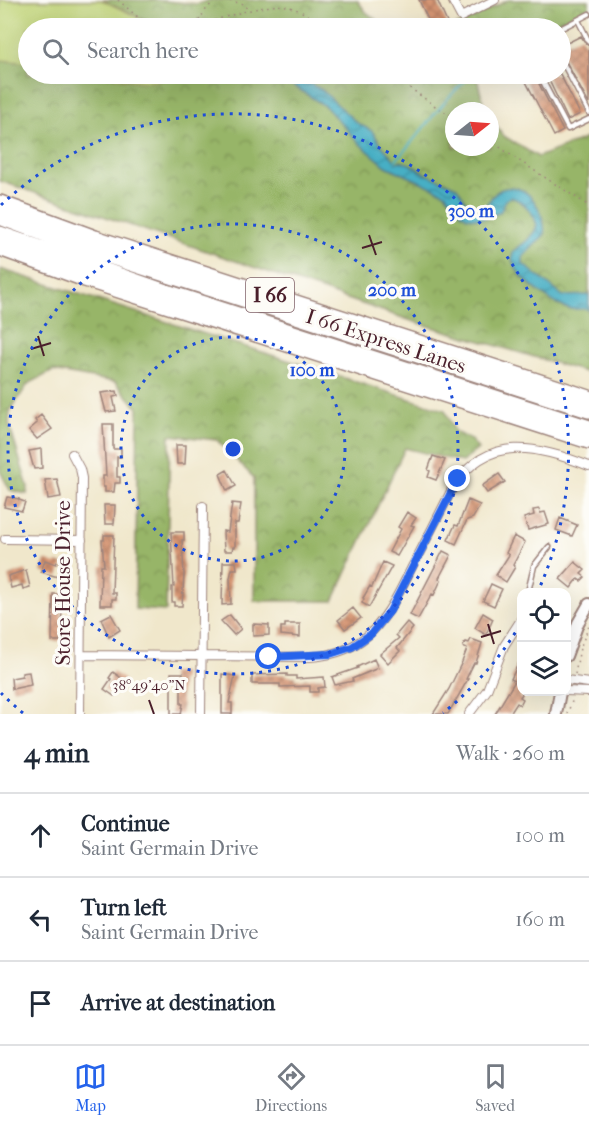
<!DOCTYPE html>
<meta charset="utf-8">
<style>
:root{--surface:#fff;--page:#f2f2f3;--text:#1f2937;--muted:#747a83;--line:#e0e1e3;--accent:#2563eb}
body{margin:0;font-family:"IM FELL French Canon",serif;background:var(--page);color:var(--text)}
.controls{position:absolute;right:18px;bottom:18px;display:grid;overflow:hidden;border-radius:12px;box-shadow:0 6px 24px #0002}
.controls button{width:54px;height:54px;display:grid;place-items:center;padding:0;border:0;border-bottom:2px solid var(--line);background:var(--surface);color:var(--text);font:30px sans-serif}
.compass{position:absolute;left:445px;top:102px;width:54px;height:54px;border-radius:50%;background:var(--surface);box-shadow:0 6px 24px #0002;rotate:73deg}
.stop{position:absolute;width:18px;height:18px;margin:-14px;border:4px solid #2563eb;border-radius:50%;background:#fff}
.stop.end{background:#2563eb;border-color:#fff;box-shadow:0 2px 6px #0008}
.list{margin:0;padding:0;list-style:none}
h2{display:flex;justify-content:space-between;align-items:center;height:78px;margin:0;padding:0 24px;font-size:26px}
h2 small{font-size:20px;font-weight:400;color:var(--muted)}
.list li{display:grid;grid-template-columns:39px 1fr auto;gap:18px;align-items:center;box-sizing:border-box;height:84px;padding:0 24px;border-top:2px solid var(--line)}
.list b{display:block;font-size:22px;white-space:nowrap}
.list p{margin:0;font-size:20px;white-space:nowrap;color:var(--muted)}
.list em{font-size:20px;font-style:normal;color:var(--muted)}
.icon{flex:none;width:33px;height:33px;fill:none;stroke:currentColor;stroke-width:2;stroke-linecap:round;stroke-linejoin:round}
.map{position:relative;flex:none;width:589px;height:714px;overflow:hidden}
.search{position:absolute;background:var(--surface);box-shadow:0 6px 24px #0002;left:18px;right:18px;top:18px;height:66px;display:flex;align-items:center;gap:15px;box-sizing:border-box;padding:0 21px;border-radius:33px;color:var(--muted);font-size:22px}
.sheet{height:330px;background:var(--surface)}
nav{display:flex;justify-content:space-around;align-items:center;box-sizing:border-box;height:84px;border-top:2px solid var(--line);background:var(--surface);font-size:16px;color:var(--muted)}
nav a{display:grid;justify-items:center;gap:3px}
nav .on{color:var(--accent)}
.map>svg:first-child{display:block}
</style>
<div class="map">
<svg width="589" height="714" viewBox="0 0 589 714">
<defs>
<pattern id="forest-crowns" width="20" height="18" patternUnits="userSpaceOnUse" patternTransform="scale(1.5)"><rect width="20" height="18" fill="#97b567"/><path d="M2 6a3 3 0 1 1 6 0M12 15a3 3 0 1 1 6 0" fill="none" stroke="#7d9355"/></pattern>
<pattern id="water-waves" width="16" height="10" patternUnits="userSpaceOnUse" patternTransform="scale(1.5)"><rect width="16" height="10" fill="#46afc4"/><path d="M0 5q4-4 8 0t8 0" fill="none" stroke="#3c8e9f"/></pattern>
<pattern id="building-cross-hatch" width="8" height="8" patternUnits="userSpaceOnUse" patternTransform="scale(1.5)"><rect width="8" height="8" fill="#d59573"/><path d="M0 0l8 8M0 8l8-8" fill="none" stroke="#af795f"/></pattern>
</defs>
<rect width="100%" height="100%" fill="#fdfcf7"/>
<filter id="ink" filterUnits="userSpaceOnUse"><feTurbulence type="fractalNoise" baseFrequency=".0167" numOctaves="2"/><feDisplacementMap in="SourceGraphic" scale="12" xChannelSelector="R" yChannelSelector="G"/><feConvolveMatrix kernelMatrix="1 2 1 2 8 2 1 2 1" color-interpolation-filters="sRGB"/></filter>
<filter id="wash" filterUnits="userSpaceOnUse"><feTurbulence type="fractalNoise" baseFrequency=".008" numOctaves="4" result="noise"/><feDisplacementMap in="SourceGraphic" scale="24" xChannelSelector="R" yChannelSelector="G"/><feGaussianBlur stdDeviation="1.35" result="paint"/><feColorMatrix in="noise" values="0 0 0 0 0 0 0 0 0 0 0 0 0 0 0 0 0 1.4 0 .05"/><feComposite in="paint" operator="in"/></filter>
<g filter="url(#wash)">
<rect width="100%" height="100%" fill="#f0e7cb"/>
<path fill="url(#forest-crowns)" stroke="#706a49" stroke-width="1.5" d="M0,0H155L197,4L211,0H357L366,12L387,28H28V74H476L483,103L488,111H454V147H490V114L502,135L538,157L589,137V373L412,321L0,181Z
M508,0H589V7L546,28H452Z
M0,269L445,410L455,432L471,440L478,449L462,462L405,448L333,601H254V478L217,440L170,435L166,611L135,609L138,408L115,382L53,371L28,384L10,411L9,424L28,487L27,494L10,490L0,471Z"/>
<path fill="#bfd376" stroke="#847950" stroke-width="1.5" d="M0,0H102L134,15L154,28H28V63L0,60Z
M98,74H173C153,90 122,78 98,74Z"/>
<path fill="url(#water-waves)" stroke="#486778" stroke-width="1.5" d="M280,74H296L299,78L322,90L357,123L372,131L383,147L394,159V163L400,161L410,164L424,173L457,187L470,208L482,209C489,203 494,191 502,189C530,180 544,213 545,234L523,257V264L563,296L589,295V310C582,307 574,311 566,308C552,304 505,270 513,253C518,244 532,243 537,225C533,212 523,200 510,197L505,201L501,211L492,216L481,219L467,217L461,213L445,193L386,166L360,144L325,106L283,79Z"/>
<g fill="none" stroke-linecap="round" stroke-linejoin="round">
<path stroke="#46afc4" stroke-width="2" d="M393,163C421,134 442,100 473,74"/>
</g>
<g id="blocks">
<path fill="url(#building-cross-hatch)" d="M419,0H435L438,2L448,25L441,28H432Z
M581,36L586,44L589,46V104L561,52V46Z
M522,74H534L563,131L554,136Z
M546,74H560L580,114L568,120Z
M117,391L118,396L113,397L116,411L106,412L101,393Z
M41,415L52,429L37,439L29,430L37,423L35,420Z
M103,424H113V449H121V457H117V477H120V483H115L114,492H105V487H103V476H106Z
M176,445H186L185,464H177Z
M41,449L42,468L34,469L29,451Z
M433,456L445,460L436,480L428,477L430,471L428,470Z
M227,470L236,486L227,491L220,474Z
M499,474L505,482L487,493L482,486Z
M57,479L61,497L48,499L45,480Z
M7,497L19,499V500L25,502L22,511L4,507Z
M468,500L480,505L473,518L467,520L456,544L448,540L455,525L458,526Z
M232,503L241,504L238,523H235V547H233L232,551H224L223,531L228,532Z
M104,505H115L114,524H105Z
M539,509L540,513L545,512L549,524L528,530L524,518L534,515L533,510Z
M407,512L416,518L411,525L414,526L397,556L389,552L401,529L398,527Z
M560,518L577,525L572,536L556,530Z
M171,532H184V540H182L184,574L182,606H174V602H172V587H174Z
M104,535H114L112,593H116V599H112V605H100L101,566H104L102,540H104Z
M514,536L525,542L513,565L515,567L506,582L496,575L509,555L506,553Z
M443,551L451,555L439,578L441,580L434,595L432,594L418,619L410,615Z
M45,560L56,564L57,562L63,564L58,577L41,572Z
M223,562H236L237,569H232L230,578L231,604L222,605Z
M383,562L392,566L369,607L362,603L364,599L363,598L370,586L372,587Z
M575,562L585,570L581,574L585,577L581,581L578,579L571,588L560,579Z
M26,570L30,587L23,589L22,585L11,588L8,576Z
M491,584L502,589L494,606L483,601Z
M53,594H65V605L62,606L61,641H52Z
M353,608L361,618L345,629L338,620Z
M483,613L493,619L486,635L475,628Z
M111,614L120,630L109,637L101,619Z
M230,615L241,629L234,635L221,621Z
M407,622L413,628L397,648L400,651L388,663L380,654L399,638L396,635Z
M253,624L269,625V635L253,636Z
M285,624H300V637L281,635V627H285Z
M471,639L482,643L476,663H474L466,679H468L448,714H433L449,689L462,662L467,649L463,647L465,642L469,643Z
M521,658L522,694L520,697L523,699L520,705L517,703L510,714H495L515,681L511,679Z
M374,659L378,668L352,679L353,681L335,685L332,677L358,668L357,667Z
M29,672L31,685L12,689L11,678L22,676V673Z
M113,672L124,680L114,696L104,689L111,679L109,678Z
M171,673H183V681H181V704H183L181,714H171Z
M222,674L235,676L229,703H232V714H222Z
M287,674V676H296V679L324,677L325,687L318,688V692H310V686L280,687V684H252V675Z"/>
</g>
</g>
<g filter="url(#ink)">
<use href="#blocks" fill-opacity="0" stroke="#9d837b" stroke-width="1.5"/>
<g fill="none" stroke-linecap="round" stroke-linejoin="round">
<g stroke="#9d837b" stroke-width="7">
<path id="service" d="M578,20L589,42
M560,29L589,14
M560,57L589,113
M539,74L568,129L589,119
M528,592L534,566L549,547"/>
</g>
<g stroke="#9d837b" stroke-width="10">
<path id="minor" d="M452,0L461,17L495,0
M72,454L80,469L82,478L80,714
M5,539L82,540
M81,655L310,657C371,654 389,613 413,565C427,539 440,513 453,487C488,433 539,446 589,466
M566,680L589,683
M566,691L589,692
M201,714L203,506
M469,714L487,690L504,646L522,618"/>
</g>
<g stroke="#9d837b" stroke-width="14">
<path id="tertiary" d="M566,656L578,623L589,604
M556,714L560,692"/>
</g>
<g stroke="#9d837b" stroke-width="18">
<path id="motorway" d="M0,203L95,238L589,398
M0,217L75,245L589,410
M0,234L169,293L589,428
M0,248L85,279L589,441"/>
</g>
<path stroke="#9d837b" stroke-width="1.5" stroke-dasharray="1.5 4.5" stroke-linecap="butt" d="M118,0L140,19L161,28
M224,0L245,4L247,11
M196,26L204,12L215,0
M192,28C212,21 267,2 286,6C301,9 314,20 326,28
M390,74L438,108L454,117
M490,140C522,164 556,184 589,206
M575,674L580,648L589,626
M567,714L573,699"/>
<use href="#service" stroke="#fff" stroke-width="4"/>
<use href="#minor" stroke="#fff" stroke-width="8"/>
<use href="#tertiary" stroke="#fff" stroke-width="10"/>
<use href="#motorway" stroke="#fff" stroke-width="15"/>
</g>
</g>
<g fill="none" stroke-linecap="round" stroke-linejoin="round" filter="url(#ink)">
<path stroke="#2563eb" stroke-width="8" d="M269,657L330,654L352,647L371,634L390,611L458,479"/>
</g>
<path fill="none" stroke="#4a1f2b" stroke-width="2" d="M369,235L376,255M362,248L382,242M38,336L44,356M31,349L51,343M488,624L494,644M481,637L501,631M149,700L154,714"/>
<g fill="none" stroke="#1d4ed8" stroke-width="3" stroke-dasharray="3 6">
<circle cx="233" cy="449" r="112"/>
<circle cx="233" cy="449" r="225"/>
<path d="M520 625A337 337 0 0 1 443 713M23 713A337 337 0 0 1 1 693M1 205A337 337 0 0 1 538 591"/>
</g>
<g text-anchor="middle" stroke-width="6" stroke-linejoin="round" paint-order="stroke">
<rect fill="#fdfcf7" stroke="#806168" stroke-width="1.5" x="246" y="278" width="48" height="34" rx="4.5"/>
<g font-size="20" font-weight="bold" fill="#4a1f2b">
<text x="270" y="302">I 66</text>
</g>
<g font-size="21" fill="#4a1f2b" stroke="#fdfcf7">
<text transform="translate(386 341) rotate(18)" y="7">I 66 Express Lanes</text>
<text transform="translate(63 583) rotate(-90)" y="7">Store House Drive</text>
</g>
</g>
<g font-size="15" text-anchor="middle" fill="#4a1f2b" stroke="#fdfcf7" stroke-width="6" stroke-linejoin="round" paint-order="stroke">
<text x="149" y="690">38°49'40"N</text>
</g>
<circle cx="233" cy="449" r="9" fill="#1d4ed8" stroke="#fdfcf7" stroke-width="3"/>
<g font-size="18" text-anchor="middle" font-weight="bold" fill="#1d4ed8" stroke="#fdfcf7" stroke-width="6" stroke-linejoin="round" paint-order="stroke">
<text x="471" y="217">300 m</text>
<text x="392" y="296">200 m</text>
<text x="312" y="376">100 m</text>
</g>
</svg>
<div class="controls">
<button><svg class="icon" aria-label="locate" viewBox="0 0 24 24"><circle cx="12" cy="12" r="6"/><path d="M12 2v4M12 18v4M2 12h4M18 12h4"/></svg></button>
<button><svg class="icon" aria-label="layers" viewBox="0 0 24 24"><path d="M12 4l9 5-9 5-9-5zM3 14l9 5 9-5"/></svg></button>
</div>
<svg class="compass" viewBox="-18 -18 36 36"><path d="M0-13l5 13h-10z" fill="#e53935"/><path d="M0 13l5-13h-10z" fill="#747a83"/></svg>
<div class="stop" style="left:269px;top:657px"></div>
<div class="stop end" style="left:458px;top:479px"></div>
<div class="search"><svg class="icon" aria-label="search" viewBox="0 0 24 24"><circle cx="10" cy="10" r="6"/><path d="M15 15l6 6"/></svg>Search here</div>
</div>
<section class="sheet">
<h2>4 min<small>Walk · 260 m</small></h2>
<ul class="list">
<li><svg class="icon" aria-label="ahead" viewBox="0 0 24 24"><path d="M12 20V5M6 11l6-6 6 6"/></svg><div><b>Continue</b><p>Saint Germain Drive</p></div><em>100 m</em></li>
<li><svg class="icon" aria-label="left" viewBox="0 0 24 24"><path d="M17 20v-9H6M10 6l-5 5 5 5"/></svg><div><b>Turn left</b><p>Saint Germain Drive</p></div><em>160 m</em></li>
<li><svg class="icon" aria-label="arrive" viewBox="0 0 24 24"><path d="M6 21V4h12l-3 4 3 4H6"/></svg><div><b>Arrive at destination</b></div></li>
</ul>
</section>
<nav>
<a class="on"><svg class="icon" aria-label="map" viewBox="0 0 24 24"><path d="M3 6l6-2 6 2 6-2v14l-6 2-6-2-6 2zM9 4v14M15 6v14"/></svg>Map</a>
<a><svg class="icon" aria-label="directions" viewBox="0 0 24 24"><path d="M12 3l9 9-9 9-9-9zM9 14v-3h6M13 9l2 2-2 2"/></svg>Directions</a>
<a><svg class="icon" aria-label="saved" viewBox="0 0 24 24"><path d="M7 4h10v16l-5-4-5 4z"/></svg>Saved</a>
</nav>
